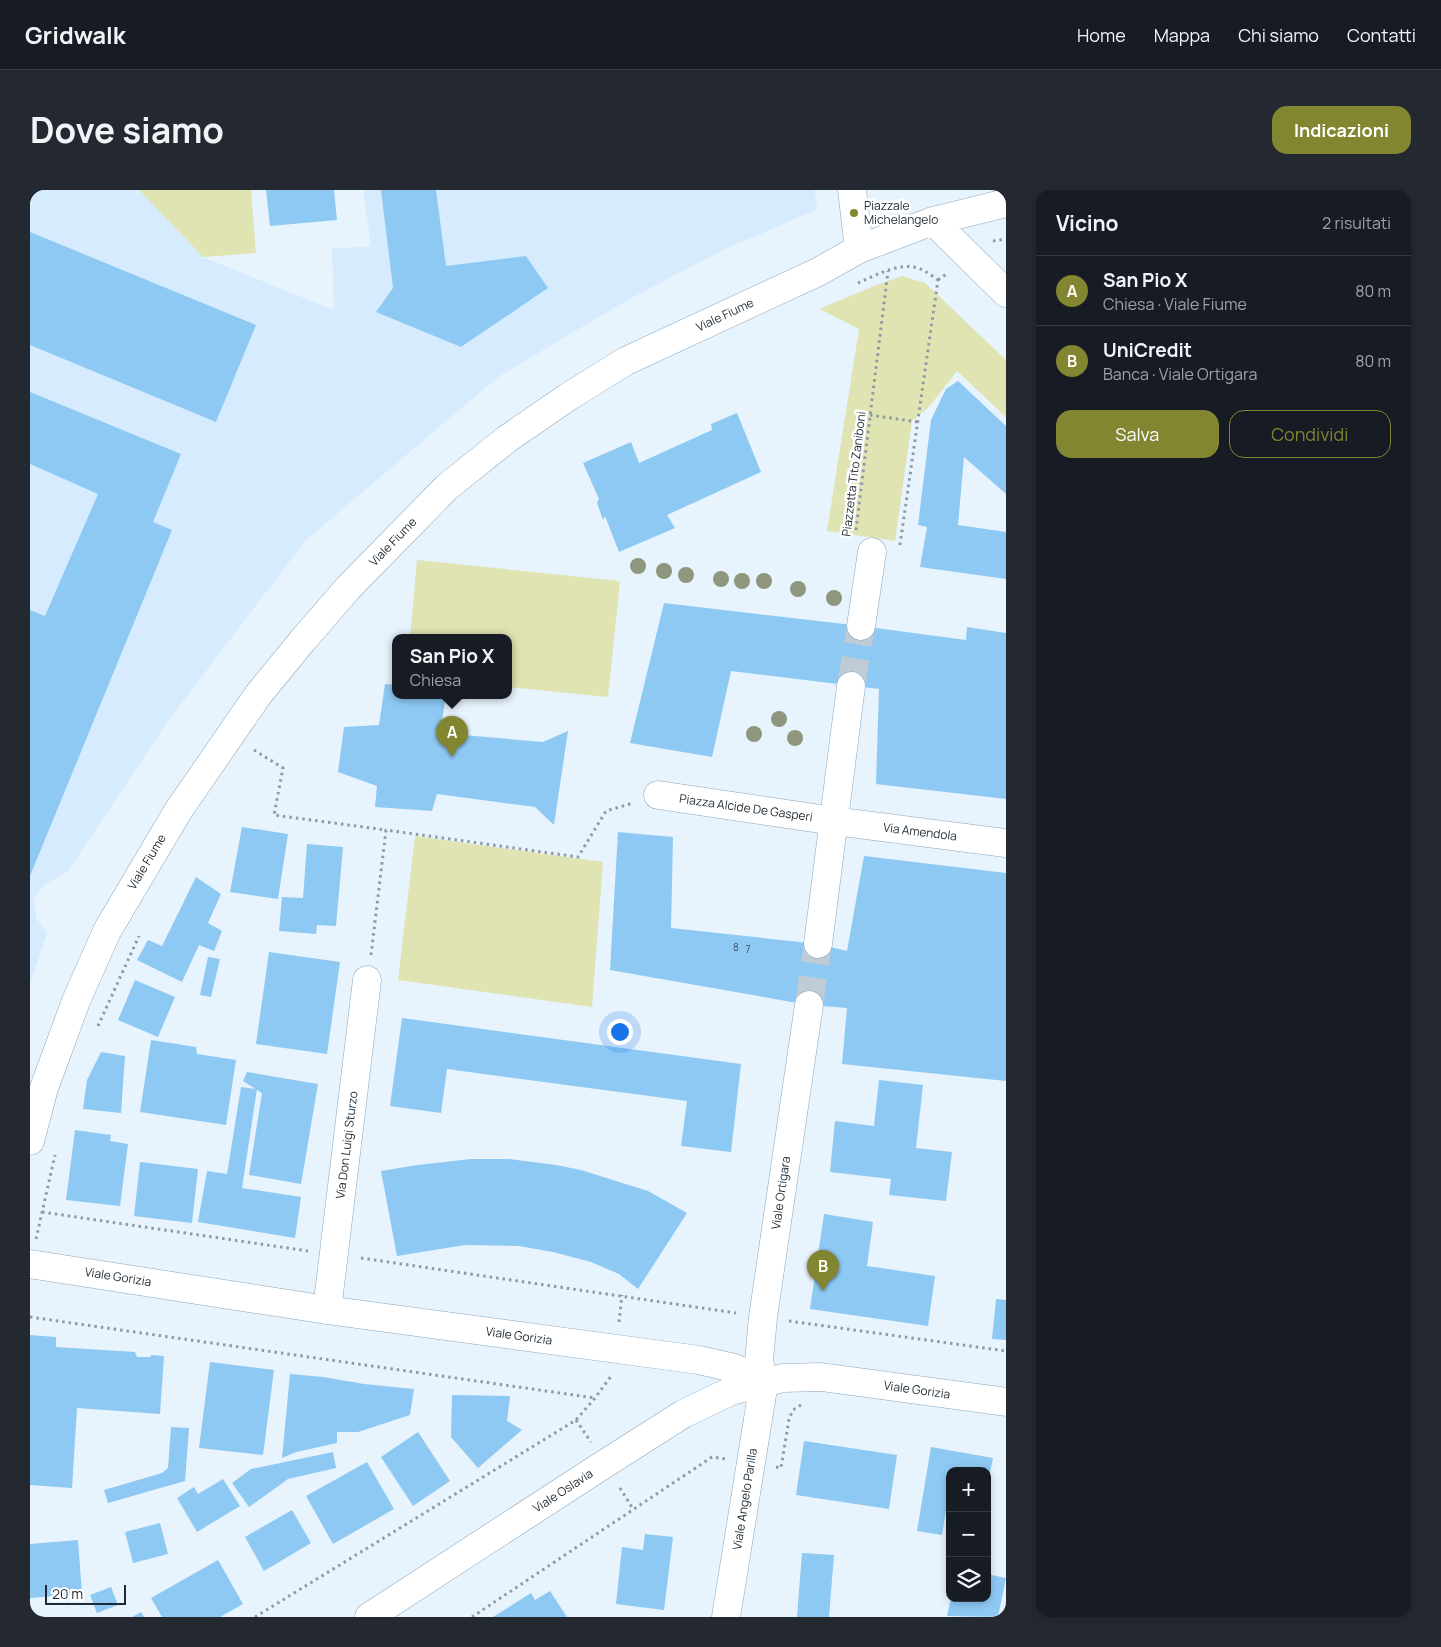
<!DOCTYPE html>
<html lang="it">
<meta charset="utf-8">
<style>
:root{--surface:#171b24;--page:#242831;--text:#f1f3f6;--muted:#9ea1a6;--line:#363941;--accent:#828630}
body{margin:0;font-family:Manrope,sans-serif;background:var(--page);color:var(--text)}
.controls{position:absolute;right:15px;bottom:15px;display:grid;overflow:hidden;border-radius:10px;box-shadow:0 2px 8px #0003}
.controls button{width:45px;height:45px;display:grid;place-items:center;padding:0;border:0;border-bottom:1px solid var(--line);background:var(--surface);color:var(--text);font:25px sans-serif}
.scale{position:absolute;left:15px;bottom:12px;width:81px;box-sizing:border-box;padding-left:5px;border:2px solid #1f2b34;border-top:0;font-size:14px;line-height:18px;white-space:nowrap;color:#1f2b34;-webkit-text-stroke:4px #fff;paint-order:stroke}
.you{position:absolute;left:589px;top:841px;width:18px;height:18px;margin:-12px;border:4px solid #fff;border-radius:50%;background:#1a73e8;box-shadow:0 0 0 8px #1a73e833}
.badge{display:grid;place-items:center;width:32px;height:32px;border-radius:50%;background:var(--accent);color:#fff;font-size:16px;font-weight:700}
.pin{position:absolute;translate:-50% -41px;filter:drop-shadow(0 1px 2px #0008)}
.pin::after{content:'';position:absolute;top:26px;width:18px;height:15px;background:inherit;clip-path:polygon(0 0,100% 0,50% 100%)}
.popup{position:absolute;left:362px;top:444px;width:120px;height:65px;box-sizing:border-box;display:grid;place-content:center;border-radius:10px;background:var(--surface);filter:drop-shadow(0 1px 4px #0005);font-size:16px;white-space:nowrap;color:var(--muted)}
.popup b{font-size:19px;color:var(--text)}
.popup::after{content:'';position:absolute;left:50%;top:100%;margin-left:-10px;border:10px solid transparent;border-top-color:var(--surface)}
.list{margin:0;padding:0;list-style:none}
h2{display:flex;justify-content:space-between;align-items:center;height:65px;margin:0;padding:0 20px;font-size:21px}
h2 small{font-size:16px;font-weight:400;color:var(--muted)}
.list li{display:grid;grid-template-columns:32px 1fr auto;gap:15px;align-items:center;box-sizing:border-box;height:70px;padding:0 20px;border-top:1px solid var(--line)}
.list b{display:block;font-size:19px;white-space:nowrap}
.list p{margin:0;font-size:16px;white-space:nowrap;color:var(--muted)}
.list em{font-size:16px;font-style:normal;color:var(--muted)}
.actions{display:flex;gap:10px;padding:15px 20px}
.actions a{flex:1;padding:11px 0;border:1px solid var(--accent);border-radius:15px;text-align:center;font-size:18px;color:var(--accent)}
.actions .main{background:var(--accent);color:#fff}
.icon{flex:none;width:28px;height:28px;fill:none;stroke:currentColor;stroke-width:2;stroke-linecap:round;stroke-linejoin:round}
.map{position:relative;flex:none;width:976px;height:1427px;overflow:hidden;border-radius:15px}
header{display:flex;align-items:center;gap:30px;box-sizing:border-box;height:70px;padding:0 25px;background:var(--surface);border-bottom:1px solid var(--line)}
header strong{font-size:24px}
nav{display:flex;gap:28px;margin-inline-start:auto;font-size:18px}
.intro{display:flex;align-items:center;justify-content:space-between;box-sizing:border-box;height:120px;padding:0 30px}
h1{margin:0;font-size:35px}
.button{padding:12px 22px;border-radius:15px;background:var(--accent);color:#fff;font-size:18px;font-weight:700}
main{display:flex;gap:30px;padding:0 30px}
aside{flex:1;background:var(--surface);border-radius:15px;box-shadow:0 2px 8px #0003}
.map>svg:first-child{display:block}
</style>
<header>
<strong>Gridwalk</strong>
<nav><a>Home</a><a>Mappa</a><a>Chi siamo</a><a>Contatti</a></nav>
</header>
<div class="intro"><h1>Dove siamo</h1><a class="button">Indicazioni</a></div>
<main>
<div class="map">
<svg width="976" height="1427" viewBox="0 0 976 1427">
<rect width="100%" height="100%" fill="#e7f3fd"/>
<path fill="#d6ecfe" d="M0,0H109L173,67L304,120L302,59L341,56L333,0H784L788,19L693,60L594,112L468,187L275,351L138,531L38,681L14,695L4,708L6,728L17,743L0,794Z"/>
<path fill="#e0e3b2" d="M109,0H221L226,63L173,67Z
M872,86L895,93L976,170V227L927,181L898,218L882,231L865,351L797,341L829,139L789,119L844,96Z
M387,370L590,391L578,507L478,497V448H380Z
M385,646L573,672L562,817L368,790Z"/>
<path fill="#8ec9f4" d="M236,0H304L307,30L240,36Z
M351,0H406L416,76L496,66L518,98L431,157L346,122L363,98Z
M0,42L226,135L186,232L0,155Z
M928,191L976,236V304L934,267L928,335L976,342V389L890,377L897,337L888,335L901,230L916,199Z
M0,202L151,264L123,332L142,340L0,686V420L15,426L68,304L0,274Z
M707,223L731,282L637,325L645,338L589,362L575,326L573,330L567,313L569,309L553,273L601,252L609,273L682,240L681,234Z
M634,413L831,436L936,450L937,437L976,443V609L846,594L849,499L701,481L682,567L600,553Z
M355,494L366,495V506H416L410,543L513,552L538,541L524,635L505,617L407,604L402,621L345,617L347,596L308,582L314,537L349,535Z
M212,637L258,644L248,709L200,702Z
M588,642L643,647L641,738L788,754L817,761L834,666L976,683V891L812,874L817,818L779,815L580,780Z
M277,654L313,657L306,736L287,735L286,744L249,741L252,707L273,708Z
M166,687L191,704L178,733L192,741L184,761L169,755L152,792L107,770L118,750L132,756Z
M239,762L310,772L297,864L226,854Z
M178,767L190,769L181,807L170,805Z
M105,790L145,807L128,847L88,830Z
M372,828L711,874L701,962L651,956L657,911L417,879L411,923L360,916Z
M121,850L166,857L167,864L206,870L196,935L110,922Z
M71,862L95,866L91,923L53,919L57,890Z
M217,882L288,894L271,994L219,985L232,903L213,891Z
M849,890L893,895L886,958L922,962L916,1011L859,1005L861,989L800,982L805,931L844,936Z
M211,897L227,899L212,998L271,1007L265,1048L168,1032L177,981L197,984Z
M45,940L81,945L80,951L98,954L90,1016L36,1010Z
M441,969H479L526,975L551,980L618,1001L657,1023L608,1099L589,1084L561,1072L523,1062L489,1056L435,1055L367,1066L351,981L388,975Z
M110,972L168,979L162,1033L104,1026Z
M794,1024L843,1032L837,1076L905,1086L898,1136L780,1119Z
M966,1109L976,1110V1150L962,1149Z
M0,1145L26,1147V1157L105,1162L107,1167H121V1165L134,1166L130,1224L47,1218L42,1298L0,1295Z
M180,1172L244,1180L233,1265L169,1258Z
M260,1184L293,1187L334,1194L384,1199L380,1225L328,1242H307V1253L266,1262L252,1268Z
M422,1205L480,1206L477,1231L492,1240L448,1278L421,1247Z
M141,1237L159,1238L155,1291L78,1313L74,1300L132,1283L138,1278Z
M388,1242L420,1291L383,1316L351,1267Z
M774,1251L867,1265L859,1319L766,1305Z
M901,1257L963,1268L958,1292L957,1281H920V1315L917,1314L912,1345L887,1341Z
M303,1262L306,1278L258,1289L219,1317L202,1293L221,1279Z
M337,1272L364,1319L303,1354L276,1306Z
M193,1289L210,1316L167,1342L147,1308L164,1297L168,1304Z
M262,1320L281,1353L234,1381L215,1347Z
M130,1333L138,1364L103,1373L95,1342Z
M615,1344L643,1347L634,1420L586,1414L592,1357L613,1360Z
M48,1350L52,1404L0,1408V1354Z
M772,1363L804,1365L799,1427H767Z
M188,1370L213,1414L190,1427H132L121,1408Z
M957,1384L976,1388L968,1427L917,1426L921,1408H957Z
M81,1397L88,1415L67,1423L60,1405Z
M520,1401L537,1427H463L501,1403L505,1410Z
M111,1422L114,1427H102Z"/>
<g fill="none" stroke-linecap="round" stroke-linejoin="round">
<path stroke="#bfcbd5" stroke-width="28" stroke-dasharray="28 14" stroke-linecap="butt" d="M821,496L831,436
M779,815L788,754"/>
<g stroke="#89a7be" stroke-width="29">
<path id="street" d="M822,0L829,59
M903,31L976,103
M831,436L842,362
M628,605L804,631L976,653
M788,754L821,496
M0,951L14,898L46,811L77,741L148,621L228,505L273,450L318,398L417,297L477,249L538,207L596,171L788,82L829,59L903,31L976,13
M0,1074L297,1120L669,1170L704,1178L734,1192
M297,1120L337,790
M696,1427L734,1192L729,1171L733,1127L779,815"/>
</g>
<g stroke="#89a7be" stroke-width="29">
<path id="secondary" d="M339,1427L562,1282L653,1224L701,1201L753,1188L791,1187L976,1212"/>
</g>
<path stroke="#8e9aa4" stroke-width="3" stroke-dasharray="2.5 4" stroke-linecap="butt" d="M963,51L976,49
M908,90L918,83
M828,93C847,85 868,72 888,78C895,80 902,86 908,90
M840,225L888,232
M826,340L858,81
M870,355L908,90
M224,560L253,578L244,625L356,640
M341,765L356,640L548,667L576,621L603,613
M68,836L109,746
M12,1022L278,1061
M6,1049L25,965
M331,1068L706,1123
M0,1127L565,1208
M759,1131L976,1161
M589,1132L592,1105
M546,1230L561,1252
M746,1277L751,1278L759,1229L763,1220L771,1215
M590,1298L603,1319
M225,1427L546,1230L565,1208L582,1185
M442,1427L682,1267L696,1269"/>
<use href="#street" stroke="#fff" stroke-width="28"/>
<use href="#secondary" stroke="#fff" stroke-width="28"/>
</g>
<g fill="#8f967e">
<circle cx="608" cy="376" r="8"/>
<circle cx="634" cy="381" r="8"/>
<circle cx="656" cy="385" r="8"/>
<circle cx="691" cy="389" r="8"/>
<circle cx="712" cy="391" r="8"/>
<circle cx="734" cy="391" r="8"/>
<circle cx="768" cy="399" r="8"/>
<circle cx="804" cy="408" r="8"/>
<circle cx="749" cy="529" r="8"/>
<circle cx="724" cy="544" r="8"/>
<circle cx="765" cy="548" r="8"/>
</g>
<circle fill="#828630" stroke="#fff" stroke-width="2" cx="824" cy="23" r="5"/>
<g text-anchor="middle" stroke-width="5" stroke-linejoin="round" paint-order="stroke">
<g font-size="10" fill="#3b5264">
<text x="706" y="761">8</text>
<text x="718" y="763">7</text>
</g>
<g font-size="12" fill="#1f2b34" stroke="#fff" text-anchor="start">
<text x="834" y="20">Piazzale<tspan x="834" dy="14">Michelangelo</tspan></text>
</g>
<g font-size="12" fill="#1f2b34" stroke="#fff">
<text transform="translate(695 125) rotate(-25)" y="4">Viale Fiume</text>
<text transform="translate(824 284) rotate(-83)" y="4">Piazzetta Tito Zaniboni</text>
<text transform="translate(363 352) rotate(-46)" y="4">Viale Fiume</text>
<text transform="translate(716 618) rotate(8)" y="4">Piazza Alcide De Gasperi</text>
<text transform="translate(890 642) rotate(7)" y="4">Via Amendola</text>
<text transform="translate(117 672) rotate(-59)" y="4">Viale Fiume</text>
<text transform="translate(317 955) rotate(-83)" y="4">Via Don Luigi Sturzo</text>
<text transform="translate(751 1003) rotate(-82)" y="4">Viale Ortigara</text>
<text transform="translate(88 1087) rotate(9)" y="4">Viale Gorizia</text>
<text transform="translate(489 1146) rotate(8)" y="4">Viale Gorizia</text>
<text transform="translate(887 1200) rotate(8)" y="4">Viale Gorizia</text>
<text transform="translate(533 1301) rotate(-33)" y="4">Viale Oslavia</text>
<text transform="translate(715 1309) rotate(-81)" y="4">Viale Angelo Parilla</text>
</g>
</g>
</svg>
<div class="controls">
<button>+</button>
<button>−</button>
<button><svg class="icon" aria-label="layers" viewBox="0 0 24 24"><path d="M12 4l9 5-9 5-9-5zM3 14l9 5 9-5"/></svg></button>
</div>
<div class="scale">20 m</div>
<div class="you"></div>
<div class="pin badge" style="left:422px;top:567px">A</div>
<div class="popup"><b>San Pio X</b>Chiesa</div>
<div class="pin badge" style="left:793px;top:1101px">B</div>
</div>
<aside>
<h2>Vicino<small>2 risultati</small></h2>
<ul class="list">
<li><span class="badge">A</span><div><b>San Pio X</b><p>Chiesa · Viale Fiume</p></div><em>80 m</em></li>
<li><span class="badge">B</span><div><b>UniCredit</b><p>Banca · Viale Ortigara</p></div><em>80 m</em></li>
</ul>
<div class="actions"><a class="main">Salva</a><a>Condividi</a></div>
</aside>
</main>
